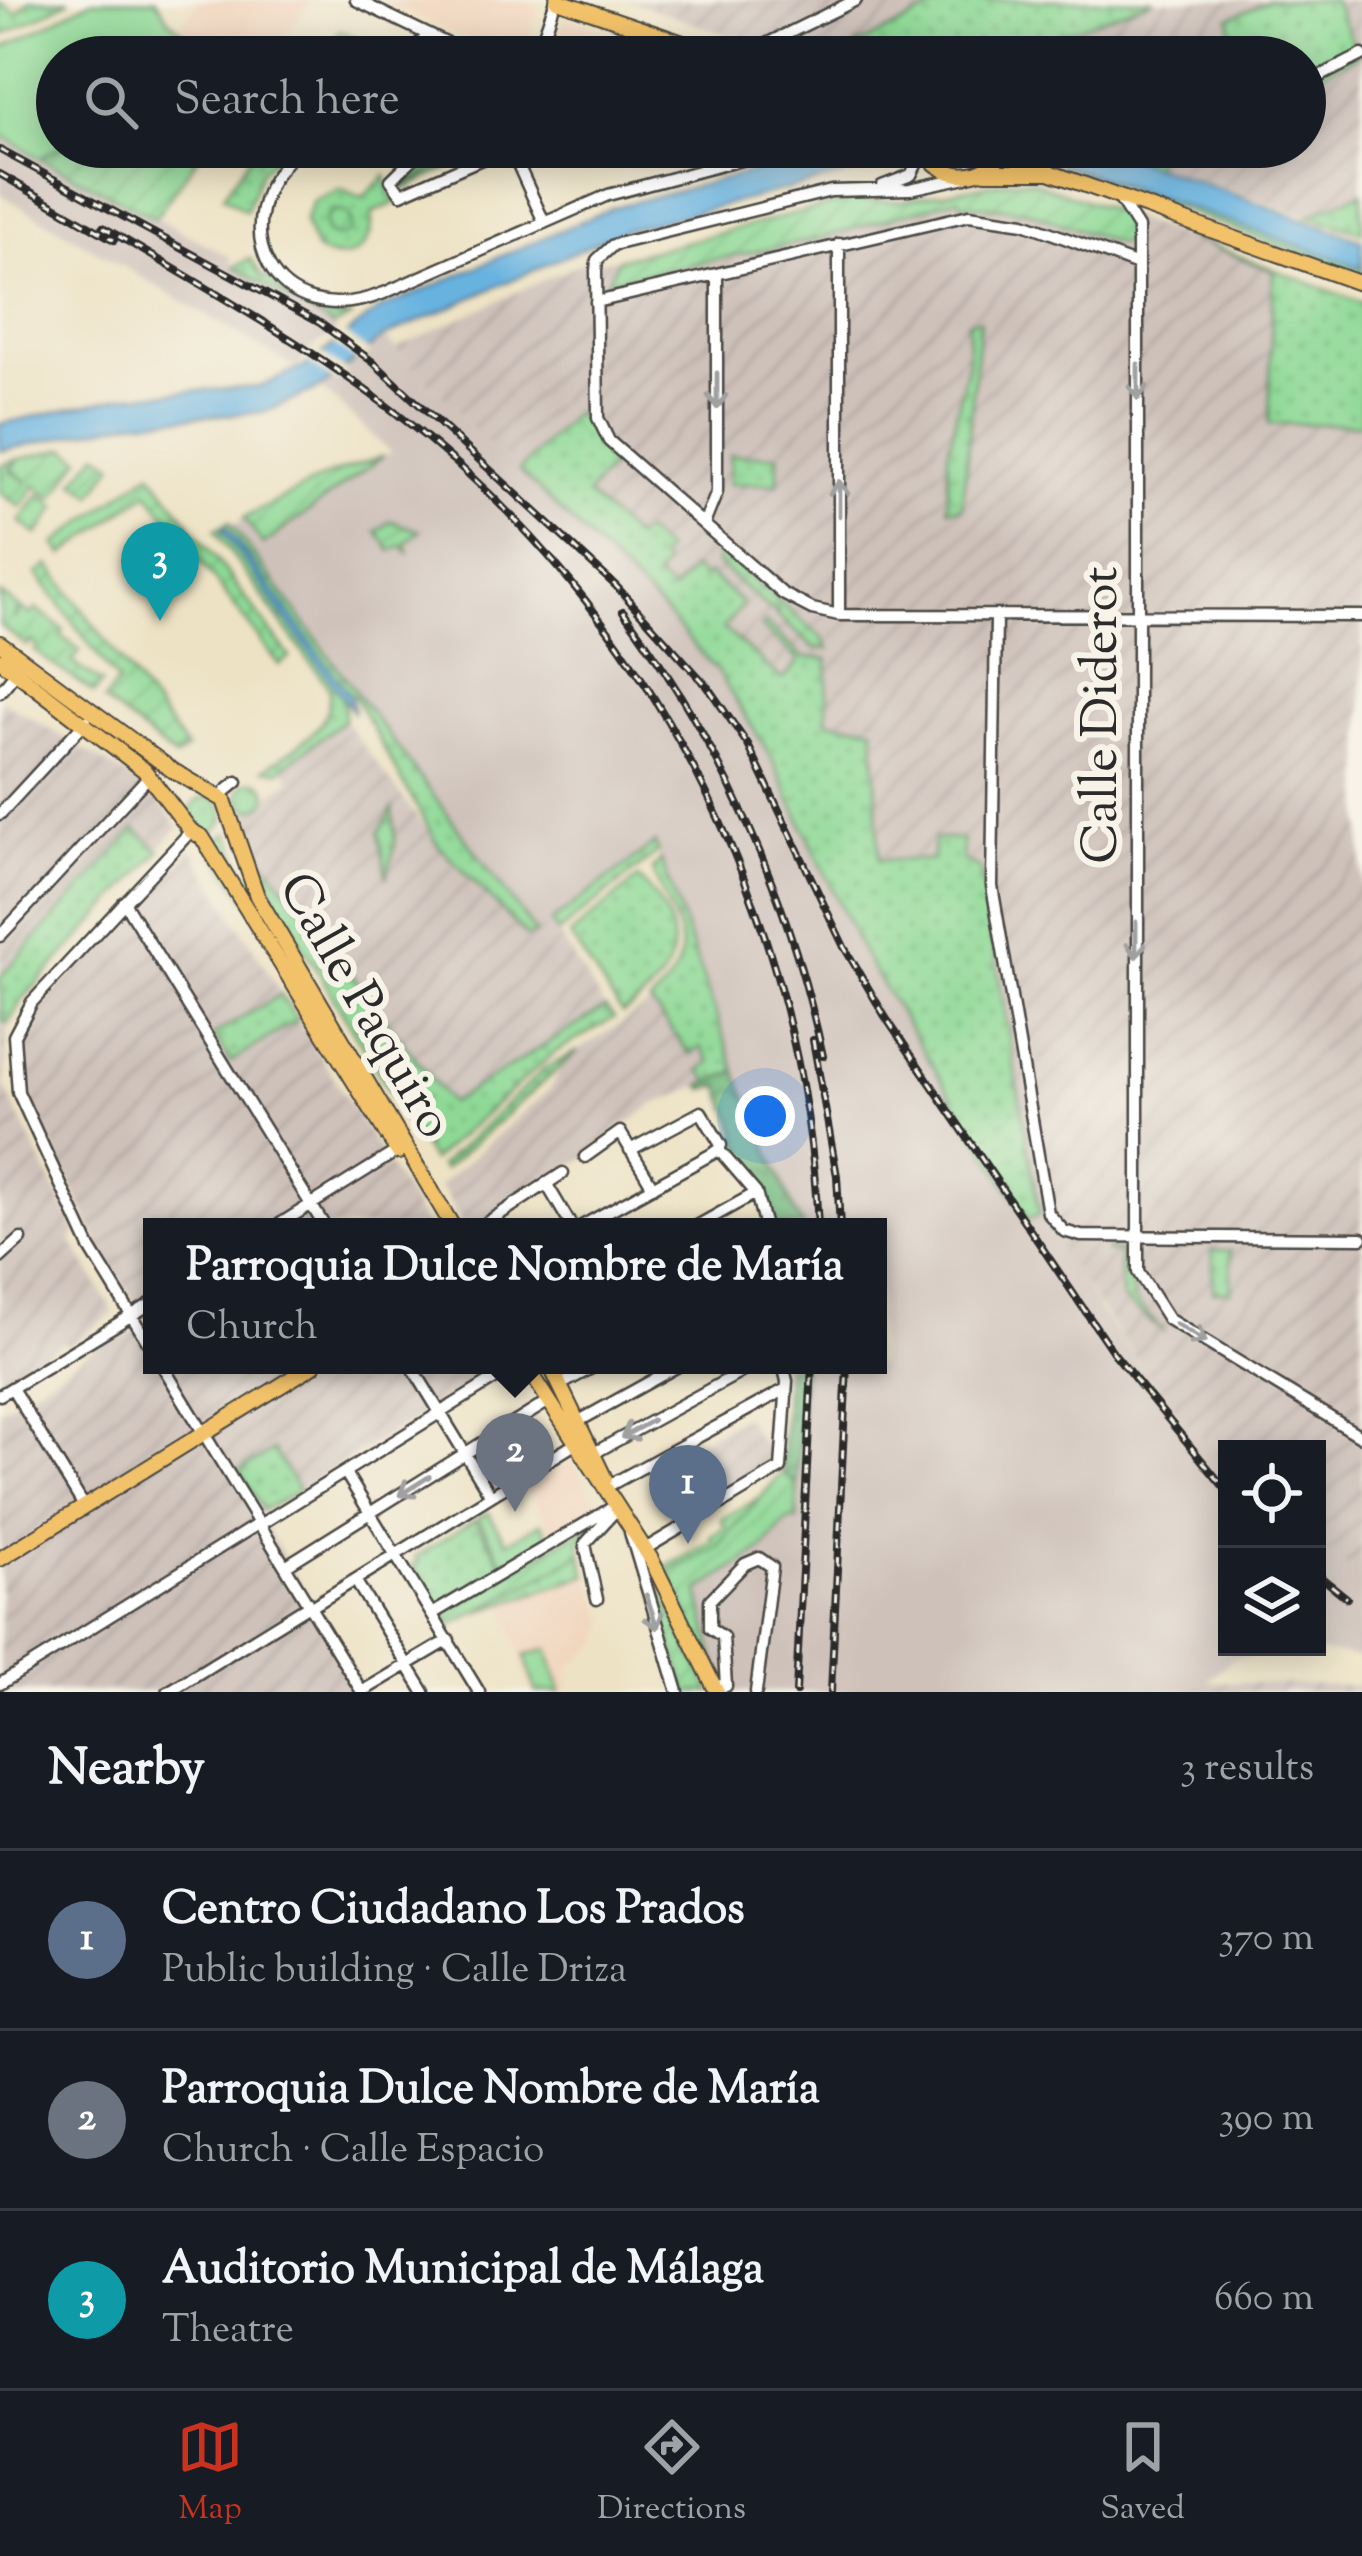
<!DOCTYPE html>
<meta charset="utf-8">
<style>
:root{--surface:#171b24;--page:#20242c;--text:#f1f3f6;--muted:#9ea1a6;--line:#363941;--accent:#c8321e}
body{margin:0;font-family:"Sorts Mill Goudy",serif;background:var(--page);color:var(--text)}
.controls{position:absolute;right:36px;bottom:36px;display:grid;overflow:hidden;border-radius:0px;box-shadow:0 6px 30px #0003}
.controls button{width:108px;height:108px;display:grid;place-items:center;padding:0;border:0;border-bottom:3px solid var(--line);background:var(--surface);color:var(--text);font:60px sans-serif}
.you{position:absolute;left:765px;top:1116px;width:42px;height:42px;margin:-30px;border:9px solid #fff;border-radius:50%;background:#1a73e8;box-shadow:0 0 0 18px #1a73e833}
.badge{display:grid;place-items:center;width:78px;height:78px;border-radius:50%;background:var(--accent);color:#fff;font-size:39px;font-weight:700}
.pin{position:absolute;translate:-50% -99px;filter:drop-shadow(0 3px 6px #0008)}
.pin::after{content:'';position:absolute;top:63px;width:42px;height:36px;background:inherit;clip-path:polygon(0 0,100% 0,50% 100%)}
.popup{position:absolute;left:143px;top:1218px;width:744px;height:156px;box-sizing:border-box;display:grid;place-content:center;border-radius:0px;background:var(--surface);filter:drop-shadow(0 3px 9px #0005);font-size:39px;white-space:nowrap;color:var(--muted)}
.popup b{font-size:45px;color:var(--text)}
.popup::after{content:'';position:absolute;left:50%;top:100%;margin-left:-24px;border:24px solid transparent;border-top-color:var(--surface)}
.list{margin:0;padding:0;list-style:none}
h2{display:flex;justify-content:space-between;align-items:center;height:156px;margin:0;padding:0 48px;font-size:51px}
h2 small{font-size:39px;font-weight:400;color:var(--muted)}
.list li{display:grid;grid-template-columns:78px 1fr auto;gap:36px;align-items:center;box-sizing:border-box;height:180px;padding:0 48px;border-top:3px solid var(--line)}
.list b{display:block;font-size:45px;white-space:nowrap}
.list p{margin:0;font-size:39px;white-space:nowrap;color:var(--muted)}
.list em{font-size:39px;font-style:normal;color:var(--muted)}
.icon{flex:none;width:66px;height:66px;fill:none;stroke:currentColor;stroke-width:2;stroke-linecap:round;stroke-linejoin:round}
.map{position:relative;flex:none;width:1362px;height:1692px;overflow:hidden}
.search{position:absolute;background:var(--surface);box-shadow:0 6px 30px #0003;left:36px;right:36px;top:36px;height:132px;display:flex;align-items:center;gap:30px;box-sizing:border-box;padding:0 42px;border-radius:66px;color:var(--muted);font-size:45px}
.sheet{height:696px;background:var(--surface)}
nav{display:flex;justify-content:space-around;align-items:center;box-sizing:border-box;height:168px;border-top:3px solid var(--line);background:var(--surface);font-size:33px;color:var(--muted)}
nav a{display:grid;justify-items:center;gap:6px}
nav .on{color:var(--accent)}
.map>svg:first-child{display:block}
</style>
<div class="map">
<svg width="1362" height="1692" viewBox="0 0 1362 1692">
<defs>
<pattern id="industrial-furrows" width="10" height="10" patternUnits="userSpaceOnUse" patternTransform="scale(3)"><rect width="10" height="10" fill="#cec1ba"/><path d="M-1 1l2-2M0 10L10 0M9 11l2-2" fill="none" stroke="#b1a6a0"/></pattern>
<pattern id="grass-dots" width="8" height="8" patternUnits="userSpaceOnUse" patternTransform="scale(3)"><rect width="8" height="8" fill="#8ed996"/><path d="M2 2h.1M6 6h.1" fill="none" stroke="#7bba81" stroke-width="1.8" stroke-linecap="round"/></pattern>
<pattern id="forest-crowns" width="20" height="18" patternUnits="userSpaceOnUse" patternTransform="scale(3)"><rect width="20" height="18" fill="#72b97f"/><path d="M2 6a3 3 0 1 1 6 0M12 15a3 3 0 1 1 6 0" fill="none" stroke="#5e9768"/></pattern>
<pattern id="garden-furrows" width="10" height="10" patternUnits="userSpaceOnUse" patternTransform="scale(3)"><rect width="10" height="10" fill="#8ed996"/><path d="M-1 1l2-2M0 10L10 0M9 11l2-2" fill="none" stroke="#7bba81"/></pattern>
</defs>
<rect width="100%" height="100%" fill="#f7f3e8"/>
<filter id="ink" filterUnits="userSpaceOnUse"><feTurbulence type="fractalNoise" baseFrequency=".00833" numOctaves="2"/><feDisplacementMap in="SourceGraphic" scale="24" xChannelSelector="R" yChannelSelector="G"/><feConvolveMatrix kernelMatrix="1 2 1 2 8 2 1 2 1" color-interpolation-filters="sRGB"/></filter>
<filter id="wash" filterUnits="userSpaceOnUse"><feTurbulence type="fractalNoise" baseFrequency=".004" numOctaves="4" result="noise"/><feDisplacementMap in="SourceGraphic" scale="48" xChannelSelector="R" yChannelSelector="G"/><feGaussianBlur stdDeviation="2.7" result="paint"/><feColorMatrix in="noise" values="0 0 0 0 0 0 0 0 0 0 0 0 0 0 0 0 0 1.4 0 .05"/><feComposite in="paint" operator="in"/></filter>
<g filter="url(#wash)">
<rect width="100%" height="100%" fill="#ede2c4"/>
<path fill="#f1d5bd" d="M199,0H310L270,57H194L201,47L178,28Z
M378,0H518L539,7L522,57H510Z
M565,16L631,40L625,57H551Z
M572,1461L602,1510L556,1537L527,1488Z
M589,1575L607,1622L599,1644L570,1668L568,1692H532L504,1600Z"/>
<path fill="url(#industrial-furrows)" d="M628,0H952L833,57H789Z
M1154,0H1362V192L1309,216L1155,166L1153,157L1188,147H1305V57H998Z
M1012,180L1032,181L1362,303V1578L1317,1545V1449H1227V1466L1156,1387L1051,1239L1040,1215L980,868L963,862L961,839L934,860L879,861L874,727L827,722L661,609L497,449L472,432L467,420L395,348L585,261L618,259L850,200L899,201Z
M0,699L132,779L158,799L178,827L24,998L8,1023L4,1086L76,1232L71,1240L114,1312L75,1342L68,1347L64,1342L0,1383Z
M344,720L452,863L527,936L551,922L605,1008L413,1127L279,906L246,827L249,808L291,780L282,767Z
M192,849L426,1227H152V1365H501L258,1515L366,1692H0V1410L115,1335L130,1334L147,1323L101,1249L27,1092L24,1040L38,1011Z
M654,1002L690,1053L701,1046L711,1062L701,1070L710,1082L652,1105L583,1158L477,1227H466L439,1186L551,1088L565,1059Z
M744,1416L760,1442L779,1433L777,1466L699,1509L672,1456Z
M1205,1681L1362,1686V1692H1196Z"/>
<path fill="#cec1ba" d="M0,134L232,258L230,264L339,330L313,347L296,368L0,194Z
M385,338L467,420L473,432L496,448L661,609L716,670L770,754L863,954L1021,1208L1040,1215L1102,1315L1156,1387L1227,1466V1647H1317V1545L1362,1578V1658L1311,1651L1232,1658L1196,1692H723L668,1572L716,1548L761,1502L774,1478L797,1484L803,1365H878V1227H803L795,1213L736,1071L655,844L536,933L231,526L329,475L391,453L322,389Z"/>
<path fill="url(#grass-dots)" stroke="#5c8260" stroke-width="3" d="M30,0H70L0,37V3L17,13Z
M952,0H1154L998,57H861L855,47Z
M1269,0H1333L1358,54L1305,82V57H1235L1230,18Z
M340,30L390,54L321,57Z
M632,37L689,57H625Z
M257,147L283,148L261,171L246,211L223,196Z
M434,147H493L403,190L396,179Z
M1099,147H1188L1153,157L1155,166Z
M1023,149L1362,268V276L1041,159Z
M386,176L389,192L402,200L372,213C375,249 347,269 316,250L304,222L313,201L340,189L362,198Z
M1362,192V232L1309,216Z
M1184,235L1362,303V424H1269L1273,271Z
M251,259L263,279L269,276L289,297L328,311V317H353L333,326L234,267Z
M980,320L962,508H948V452L968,360V321Z
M574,413L590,424L615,461L587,495L636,539L644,532L665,551L659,559L665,565L656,577L672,592L693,568L703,578L708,574L743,604L723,628L783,680L799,661L761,627L765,623L803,657L828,659L827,721L874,727L879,860H933L934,839H962L963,861L980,868L1040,1215L1028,1219L863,954L770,755L716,670L661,609L519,471Z
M730,455H778V484H729Z
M229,522L536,933L527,937L439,846L354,696L344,700V720L279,771L265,769C294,747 334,729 329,688L215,531Z
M239 795a14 14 0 1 1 28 0a14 14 0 1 1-28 0Z
M190 815a17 17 0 1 1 34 0a17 17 0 1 1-34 0Z
M393,809L395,843L387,878L379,832Z
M136,829L160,851L24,998L8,1023L2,1021L0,977Z
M229,833L253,896L246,899L209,843Z
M655,843L658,852L558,933L551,922Z
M256,849L450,1103L605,1008L614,1018L554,1053L431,1161L279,906Z
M661,860L736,1071L710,1082L701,1070L711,1062L701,1047L690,1054L650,1003C704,952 675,927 652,870Z
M638,878C691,929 681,977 622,1014L570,936Z
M281,994L297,1020L231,1062L214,1035Z
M578,1051L443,1170L440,1166L546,1068Z
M1213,1250H1231V1291H1213Z
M273,1450L299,1491L263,1510L239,1471Z
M760,1498L716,1548L668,1572L666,1567L712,1541L711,1536L725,1528L721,1519Z
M475,1520L505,1569L438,1608L412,1566L419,1562L415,1557Z
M582,1554L587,1575L475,1613C507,1590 547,1574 582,1554Z"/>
<path fill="url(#forest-crowns)" stroke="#4e7255" stroke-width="3" d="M736,1071L795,1213L803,1227H773L762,1181L726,1147L740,1141L720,1085L704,1089L702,1085Z
M786,1365H803L797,1485L782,1473Z"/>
<path fill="url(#garden-furrows)" stroke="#5c8260" stroke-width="3" d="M60,147H205L155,218L40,158Z
M467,147H493L398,189Z
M1012,180L1032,181L1123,214L1129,222L1128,240L1117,244L1025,210L961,204L959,198L818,239L607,281L618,259L850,200L899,201Z
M325 224a13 13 0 1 1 26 0a13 13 0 1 1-26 0Z
M66,448L81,458L53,499L35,486L21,507L0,493V466L16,460L10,470L27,482L12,469L19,459Z
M98,453L114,464L93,495L75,482Z
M384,456L263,545L244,518L329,475Z
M151,472L290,657L279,665L148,492L64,555L55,544Z
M39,494L57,507L38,535L20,522Z
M391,521L420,531L406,542L408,552L402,545L391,551L377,531Z
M717,550L823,638L829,649L814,648L775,614L778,610L769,609L717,564Z
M49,565L187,749L175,758L104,701L118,682L37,574Z
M0,594L19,607L14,619L22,609L31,615L36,609L64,630L61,636L80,650L72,662L102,683L94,693L34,651L37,645L31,641L27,646L0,626Z
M1107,1247L1123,1253L1135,1301L1164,1332L1122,1299L1119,1254L1107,1252Z
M782,1473L797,1485V1520H787L763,1549L699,1591L720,1682L668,1572L716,1548Z
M604,1516L580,1540L582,1554L451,1626L444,1611Z
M642,1552L711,1692H687Z"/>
<path fill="#8ed996" stroke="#5c8260" stroke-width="3" d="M92,0H156L169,20L201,47L194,57H57L60,147L40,158L0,134V50Z
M488,1512L507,1542L541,1523L551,1540L506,1567L478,1518Z
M548,1649L561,1692H536L525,1656Z"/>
<path fill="#67b2e0" stroke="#496e86" stroke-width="3" d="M851,147H958L623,230L382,338L321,388L265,412L133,421L0,451V424L129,395L259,387L306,366L380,309L614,207Z
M1013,147H1100L1362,240V268Z
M226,527L350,696L354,713L222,530Z"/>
<path fill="#ede2c4" d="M338,329L339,330L371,353L358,362L326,339Z
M315,349L348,372L336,382L304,360Z"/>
</g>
<g filter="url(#ink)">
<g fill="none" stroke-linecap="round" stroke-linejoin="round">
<g stroke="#484642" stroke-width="15">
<path id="minor" d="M356,0L475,57
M404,57L428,36
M536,57L556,0
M754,57L760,47L856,0
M1305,84L1362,55
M301,147C215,223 274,337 384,293L608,195L790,147
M425,147L391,180L401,194L509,147
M510,147L544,222
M673,147L711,167
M966,177L910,189L831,191L613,245L597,260L596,271L598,418L609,441L783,594L812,609L839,615L1362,616
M882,186L911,175L924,149
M1119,198L1138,228V1272L1168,1319L1362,1437
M839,244V615
M596,302L969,215L1024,223L1138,265
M704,524L717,492V274
M996,618L992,886L1048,1213L1064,1231L1081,1236L1362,1238
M0,692L17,671
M220,796L237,782
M0,814L86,721
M124,902L325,1227
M0,936L149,776
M630,1150L701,1112L721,1145L719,1150
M719,1150L756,1193L765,1227
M585,1157L620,1132L653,1187
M546,1183L572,1227
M275,1227L397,1151
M480,1227L563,1173
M580,1227L719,1150
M695,1227L756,1193
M0,1258L21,1239
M152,1349L90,1248L18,1092L14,1036L32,1002L191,831
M162,1365L362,1692
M411,1365L491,1496
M562,1384L597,1365
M12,1388L84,1506
M0,1395L152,1303
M579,1421L680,1365
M594,1453L754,1365
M345,1472L479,1692
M608,1486L786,1389
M264,1522L517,1365
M630,1532L678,1692
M645,1549L781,1468L787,1381L783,1365
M290,1563L549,1401
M355,1580L424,1692
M597,1599L585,1544L615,1511
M316,1604L575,1444
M432,1614L615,1506
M0,1684L258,1524
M714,1685L726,1686L723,1637L710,1628V1600L745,1564L759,1558L772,1567L756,1692
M368,1688L449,1640
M168,1692L309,1605"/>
</g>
<g stroke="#484642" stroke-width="18">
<path id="major" d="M557,0L724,57
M715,45L750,57
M923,147C941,184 987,183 1006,147
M1014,147L1049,172L1362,284
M985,172H1047
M0,643L172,770L224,800L257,896L453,1227
M0,660L144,770L191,831L202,837L398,1152
M526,1365L651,1559L717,1692
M550,1365L605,1479
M0,1559L314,1365"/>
</g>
<use href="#minor" stroke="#fff" stroke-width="10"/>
<use href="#major" stroke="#f2c26a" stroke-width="14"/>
<g stroke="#2b2b2b" stroke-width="8">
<path id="rail" d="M0,150L320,323L373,362L616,586L707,686L748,745L844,947L886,1018L1113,1352L1227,1491
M0,174L114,240
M103,227C203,286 304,342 396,413C650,608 803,908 818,1227
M623,611C721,742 789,896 823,1056
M813,1040L837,1176L840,1227
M1317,1574L1347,1598
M796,1692L812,1365
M831,1692L847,1365"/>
</g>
<use href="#rail" stroke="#f7f3e8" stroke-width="3" stroke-dasharray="9" stroke-linecap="butt"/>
</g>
<defs><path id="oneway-shaft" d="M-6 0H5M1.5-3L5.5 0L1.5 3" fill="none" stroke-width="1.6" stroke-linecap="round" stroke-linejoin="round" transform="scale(3)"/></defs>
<g stroke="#a0a0a0">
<use href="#oneway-shaft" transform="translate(1138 382) rotate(90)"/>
<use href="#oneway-shaft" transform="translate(717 391) rotate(90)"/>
<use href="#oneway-shaft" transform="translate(839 498) rotate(-90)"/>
<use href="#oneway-shaft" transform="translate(1136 940) rotate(90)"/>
<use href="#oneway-shaft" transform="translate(1191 1333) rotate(31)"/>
<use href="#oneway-shaft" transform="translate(637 1429) rotate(151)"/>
<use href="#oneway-shaft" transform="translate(414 1486) rotate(148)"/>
<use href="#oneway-shaft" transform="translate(652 1612) rotate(72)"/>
</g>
</g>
<g text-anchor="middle" stroke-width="12" stroke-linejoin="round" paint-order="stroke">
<g font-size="51" fill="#2b2b2b" stroke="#f7f3e8">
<text transform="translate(1098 715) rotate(-90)" y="18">Calle Diderot</text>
<text transform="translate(368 1004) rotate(60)" y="18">Calle Paquiro</text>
</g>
</g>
</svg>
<div class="controls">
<button><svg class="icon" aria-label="locate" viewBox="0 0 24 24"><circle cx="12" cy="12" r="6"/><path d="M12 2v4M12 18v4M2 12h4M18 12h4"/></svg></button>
<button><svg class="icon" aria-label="layers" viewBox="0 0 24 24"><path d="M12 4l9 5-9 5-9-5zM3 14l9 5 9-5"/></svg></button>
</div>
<div class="you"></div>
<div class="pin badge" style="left:688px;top:1544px;background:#5c6f8a">1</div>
<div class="pin badge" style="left:515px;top:1512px;background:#6b7280">2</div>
<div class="popup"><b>Parroquia Dulce Nombre de María</b>Church</div>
<div class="pin badge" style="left:160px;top:621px;background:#0f9aa8">3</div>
<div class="search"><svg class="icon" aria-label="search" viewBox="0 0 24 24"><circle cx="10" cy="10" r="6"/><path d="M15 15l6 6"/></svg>Search here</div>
</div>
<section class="sheet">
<h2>Nearby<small>3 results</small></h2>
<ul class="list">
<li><span class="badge" style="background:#5c6f8a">1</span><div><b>Centro Ciudadano Los Prados</b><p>Public building · Calle Driza</p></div><em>370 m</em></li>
<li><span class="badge" style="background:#6b7280">2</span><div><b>Parroquia Dulce Nombre de María</b><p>Church · Calle Espacio</p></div><em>390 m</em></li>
<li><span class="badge" style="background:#0f9aa8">3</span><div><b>Auditorio Municipal de Málaga</b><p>Theatre</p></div><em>660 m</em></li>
</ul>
</section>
<nav>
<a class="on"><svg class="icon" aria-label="map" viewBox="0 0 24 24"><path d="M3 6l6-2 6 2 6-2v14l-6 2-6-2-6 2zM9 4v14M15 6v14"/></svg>Map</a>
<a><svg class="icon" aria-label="directions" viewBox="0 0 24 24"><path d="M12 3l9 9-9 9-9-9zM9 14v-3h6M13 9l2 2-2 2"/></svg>Directions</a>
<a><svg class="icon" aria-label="saved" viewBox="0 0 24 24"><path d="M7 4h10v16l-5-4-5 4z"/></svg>Saved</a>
</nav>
